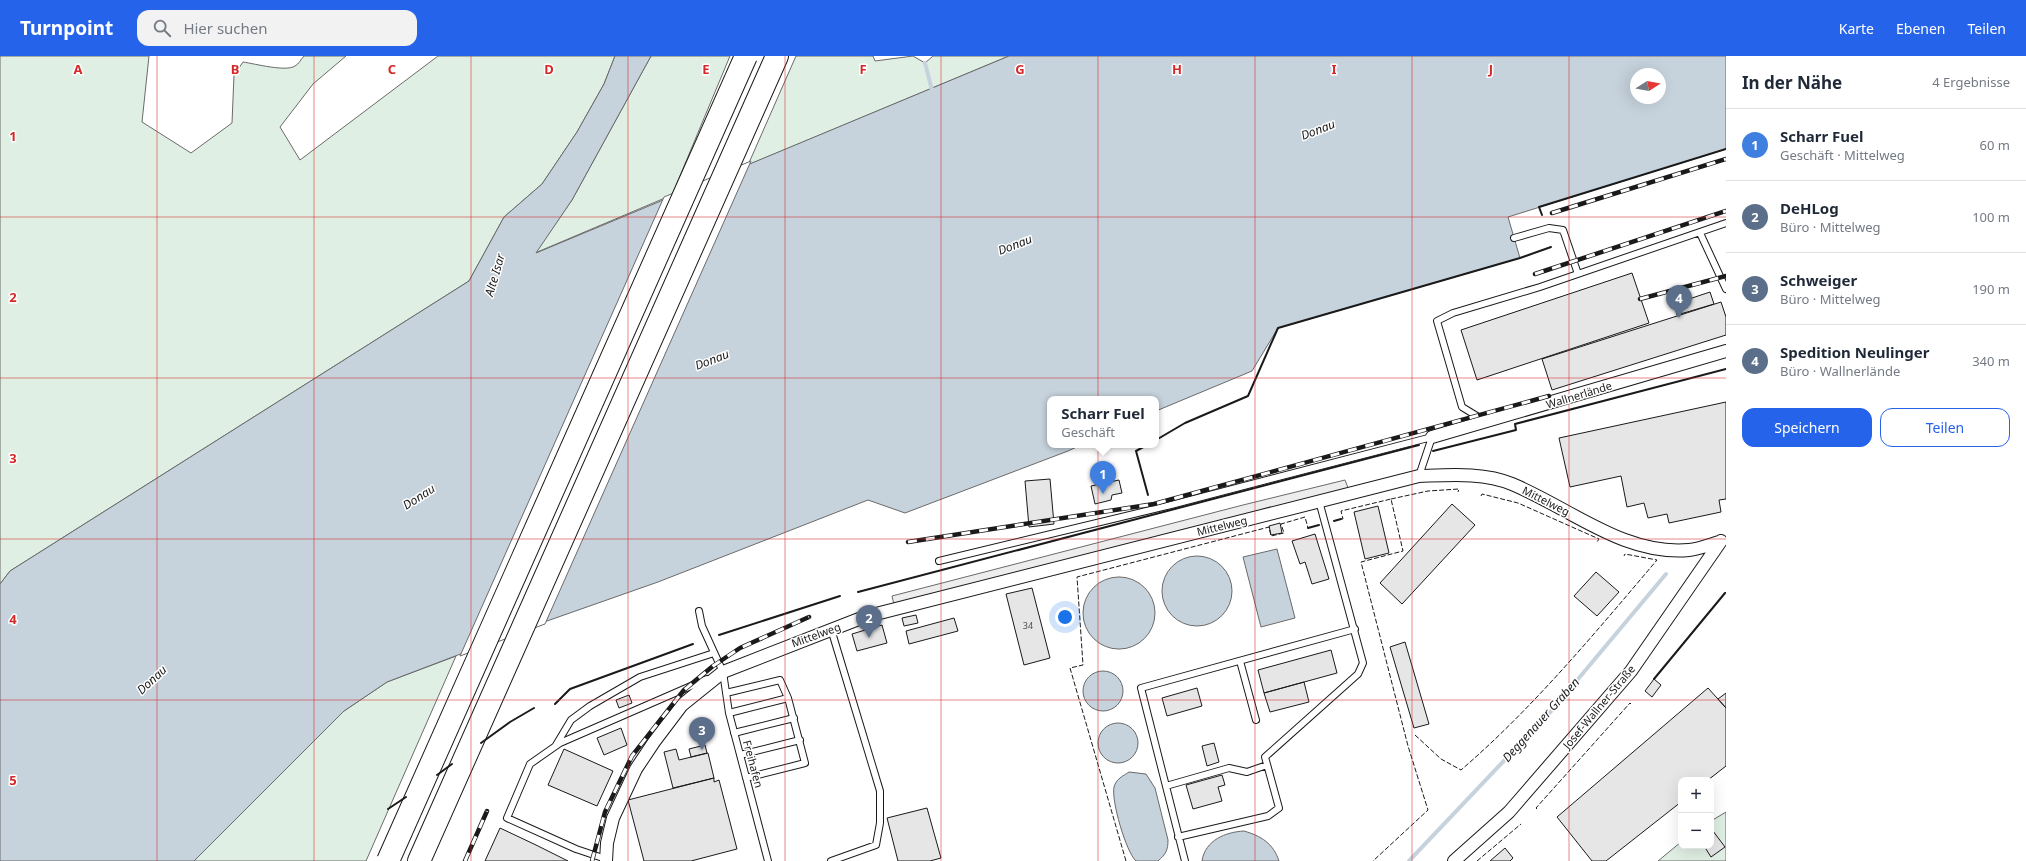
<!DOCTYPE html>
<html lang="de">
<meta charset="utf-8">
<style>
:root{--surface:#fff;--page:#f2f2f3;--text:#1f2937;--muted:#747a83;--line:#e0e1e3;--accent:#2563eb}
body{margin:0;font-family:"Noto Sans",sans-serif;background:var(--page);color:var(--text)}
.controls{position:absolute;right:12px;bottom:12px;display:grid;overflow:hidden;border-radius:8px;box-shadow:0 4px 16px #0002}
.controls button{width:36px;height:36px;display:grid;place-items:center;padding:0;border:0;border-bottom:1px solid var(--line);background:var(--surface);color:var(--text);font:20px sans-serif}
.compass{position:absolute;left:1630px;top:12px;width:36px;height:36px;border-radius:50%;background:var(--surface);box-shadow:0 4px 16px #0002;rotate:79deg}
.you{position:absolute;left:1065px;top:561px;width:14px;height:14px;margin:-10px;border:3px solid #fff;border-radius:50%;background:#1a73e8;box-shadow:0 0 0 6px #1a73e833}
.badge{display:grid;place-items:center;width:26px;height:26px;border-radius:50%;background:var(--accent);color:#fff;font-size:13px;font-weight:700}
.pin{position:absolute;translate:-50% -33px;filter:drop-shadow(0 1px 2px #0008)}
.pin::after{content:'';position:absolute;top:21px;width:14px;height:12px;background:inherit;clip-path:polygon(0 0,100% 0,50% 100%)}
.popup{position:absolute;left:1047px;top:340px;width:112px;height:52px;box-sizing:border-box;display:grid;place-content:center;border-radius:8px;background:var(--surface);filter:drop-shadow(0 1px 3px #0005);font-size:13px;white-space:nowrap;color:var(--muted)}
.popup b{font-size:15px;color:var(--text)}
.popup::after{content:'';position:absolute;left:50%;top:100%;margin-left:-8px;border:8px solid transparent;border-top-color:var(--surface)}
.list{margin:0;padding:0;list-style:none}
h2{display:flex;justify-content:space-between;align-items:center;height:52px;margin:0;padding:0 16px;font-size:17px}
h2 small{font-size:13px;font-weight:400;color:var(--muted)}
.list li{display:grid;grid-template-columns:26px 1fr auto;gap:12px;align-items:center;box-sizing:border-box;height:72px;padding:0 16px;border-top:1px solid var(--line)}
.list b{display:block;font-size:15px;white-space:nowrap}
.list p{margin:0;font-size:13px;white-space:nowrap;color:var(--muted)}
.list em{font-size:13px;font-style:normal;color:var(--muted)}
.actions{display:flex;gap:8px;padding:12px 16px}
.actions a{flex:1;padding:9px 0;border:1px solid var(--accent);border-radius:12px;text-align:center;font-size:14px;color:var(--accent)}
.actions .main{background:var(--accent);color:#fff}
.icon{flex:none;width:22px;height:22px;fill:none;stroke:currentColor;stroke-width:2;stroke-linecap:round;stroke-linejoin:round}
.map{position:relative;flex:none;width:1726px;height:805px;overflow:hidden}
header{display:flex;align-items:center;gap:24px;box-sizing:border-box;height:56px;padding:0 20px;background:var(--accent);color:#fff}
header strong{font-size:19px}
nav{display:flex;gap:22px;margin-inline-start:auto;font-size:14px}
.search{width:280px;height:36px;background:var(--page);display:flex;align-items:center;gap:10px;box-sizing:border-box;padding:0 14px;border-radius:12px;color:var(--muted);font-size:15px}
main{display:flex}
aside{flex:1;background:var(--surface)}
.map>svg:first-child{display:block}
</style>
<header>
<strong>Turnpoint</strong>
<div class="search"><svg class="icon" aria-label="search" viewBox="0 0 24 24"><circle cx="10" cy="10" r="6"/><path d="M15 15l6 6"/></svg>Hier suchen</div>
<nav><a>Karte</a><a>Ebenen</a><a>Teilen</a></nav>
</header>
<main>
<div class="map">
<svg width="1726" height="805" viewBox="0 0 1726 805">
<rect width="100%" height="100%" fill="#fff"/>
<path fill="#e0efe3" stroke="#6a6a6a" d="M0,0H149L142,66L191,97L232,67L234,19L243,6C256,8 286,16 295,10C299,8 301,3 304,0H346L313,28L280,71L300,104L438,0H615L604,28L577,76L542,128L504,161L469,225L10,515L0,528Z
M651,0H730L672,139L535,197L572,144Z
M796,0H873L875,5L913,0L925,7L933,0H1009L748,109Z
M456,600L366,805H194L344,655L387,626Z
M1726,756V805H1658L1681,786V790H1711V765Z"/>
<path fill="#ededed" stroke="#6a6a6a" d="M1345,424L1350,437L895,553L892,540L1243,449Z"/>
<path fill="#c6d2dc" stroke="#6a6a6a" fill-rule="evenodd" d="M615,0H651L572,144L536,197L1009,0H1726V93L1508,161L1520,202L1278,272L1252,315L1156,355V343H1050V389H1081L1068,395L905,457L868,444L658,526L547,565L387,626L344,655L194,805H0V528L10,515L469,225L504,161L542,128L577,76L604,28ZM1636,18H1660V42H1636Z
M1277,493L1295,562L1261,571L1243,501Z
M1162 535a35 35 0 1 1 70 0a35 35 0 1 1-70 0Z
M1083 557a36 36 0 1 1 72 0a36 36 0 1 1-72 0Z
M1083 635a20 20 0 1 1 40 0a20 20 0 1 1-40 0Z
M1098 687a20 20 0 1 1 40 0a20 20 0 1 1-40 0Z
M1129,716L1146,718L1155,732L1168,784C1168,794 1166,798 1158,805H1136C1126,796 1111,744 1114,731C1116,723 1123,720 1129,716Z
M1244,775C1261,780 1273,787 1279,805H1202C1205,784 1226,776 1244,775Z"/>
<path fill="#fff" stroke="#6a6a6a" d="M751,105L545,568L460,600L664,141Z"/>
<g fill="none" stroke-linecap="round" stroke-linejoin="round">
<path stroke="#c6d2dc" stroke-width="4" d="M925,7L933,38
M1409,805L1553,653L1666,518"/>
</g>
<path fill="#e6e6e6" stroke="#1a1a1a" d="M1632,217L1649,267L1477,324L1461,274Z
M1710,236L1714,248L1677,259L1674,248Z
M1721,246L1726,261V279L1552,334L1542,303Z
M1726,346V443L1719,444L1721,456L1669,467L1667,458L1648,462L1644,447L1627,451L1621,420L1570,431L1559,382Z
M1050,423L1054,468L1029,471L1025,425Z
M1119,424L1122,437L1112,439L1111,444L1095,448L1091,430Z
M1452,448L1475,469L1402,548L1380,527Z
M1378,450L1389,497L1365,503L1354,456Z
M1280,467L1282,477L1271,479L1269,470Z
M1315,478L1329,523L1312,528L1305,506L1300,508L1292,485Z
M1596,516L1619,536L1597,560L1574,540Z
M1032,532L1050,602L1024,609L1006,538Z
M916,559L918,567L904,570L902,562Z
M954,562L958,575L909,588L906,575Z
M882,569L887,587L857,595L852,578Z
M1405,586L1429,668L1414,672L1390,591Z
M1331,594L1337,617L1264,637L1258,614Z
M1654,623L1661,629L1652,641L1645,635Z
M1304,626L1309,646L1270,656L1264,637Z
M1197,632L1202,650L1167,660L1162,642Z
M1708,632L1726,652V710L1708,724H1681V746L1606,805H1592L1557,761Z
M1726,637V652L1718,643Z
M629,639L632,647L619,652L616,644Z
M621,672L627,689L604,699L597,682Z
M1214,687L1219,706L1207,710L1202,690Z
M705,689L707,697L691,701L689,693Z
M564,693L613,715L597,750L548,729Z
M676,693L679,704L708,697L714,722L673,732L664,696Z
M1222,719L1225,729L1218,731L1222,745L1193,753L1186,729Z
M714,722V726L719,724L737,793L691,805H644L628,744Z
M927,752L941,802L930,805H898L887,762Z
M500,772L536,789L568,805H485Z
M1713,775L1725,791L1711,801L1704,790H1711V776Z
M1505,792L1513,802L1510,805H1490Z"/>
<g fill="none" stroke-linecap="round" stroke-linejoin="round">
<g stroke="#1a1a1a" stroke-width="8">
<path id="service" d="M1700,177L1726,233
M1514,182L1549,172L1563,174L1578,218
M1485,365L1462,351L1437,265L1453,257L1540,231L1726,167
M1419,420L1432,381
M939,505L1171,449L1432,381
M699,555L702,570L723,616L729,657L768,805
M831,573L880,735V767L876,789L831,805
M1240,605L1256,664
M726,637L780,624L788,642L805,707L746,722
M729,657L788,642
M734,677L794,662
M556,689L571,664L590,650L640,621L714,597
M740,699L800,684
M1166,730L1229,712L1247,716L1267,709
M1178,781L1268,760L1279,752L1265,701L1358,618L1363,607L1319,445
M606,803L576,793L507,762L530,708L560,687L707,623
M1185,805L1141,632L1355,573"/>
</g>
<g stroke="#1a1a1a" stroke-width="14">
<path id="minor" d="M1432,381L1726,295
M606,805L607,787L613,762L636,713L654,686L682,649L723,616L864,561L1419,420C1449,419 1484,416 1512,428C1570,452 1624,500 1689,494C1699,493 1709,489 1719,486
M1454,805L1509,756L1631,615L1721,485"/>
</g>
<g stroke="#1a1a1a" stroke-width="24">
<path id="motorway" d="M419,805L777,0"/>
</g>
<use href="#service" stroke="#fff" stroke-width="6"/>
<use href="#minor" stroke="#fff" stroke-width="12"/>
<use href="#motorway" stroke="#fff" stroke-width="22"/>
<g stroke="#1a1a1a" stroke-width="4.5">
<path id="rail" d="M1552,157L1726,103
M1535,218L1726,155
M1640,243L1726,220
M908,486L1154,448L1549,340
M465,805L487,755
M592,805L605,756L632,700L684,634L713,610L740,592L809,561"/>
</g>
<use href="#rail" stroke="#fff" stroke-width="3" stroke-dasharray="9" stroke-linecap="butt"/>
<g stroke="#1a1a1a" stroke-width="24" stroke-linecap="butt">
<path id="motorway-bridge" d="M388,805L746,0"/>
</g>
<use href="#motorway-bridge" stroke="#fff" stroke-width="22"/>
<path stroke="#1a1a1a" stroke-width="1" stroke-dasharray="5 2" stroke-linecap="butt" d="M1481,440L1482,438L1518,447L1599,483L1597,486
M1391,443L1428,435L1459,433L1458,436
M1341,463H1343L1341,455L1391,443L1403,495L1361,506L1408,690L1428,754L1373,805
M1725,537L1726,536
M1415,679L1441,703L1461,714C1533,652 1595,577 1657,504L1625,498L1624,500
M1537,753L1536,752L1630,647L1631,648
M1126,805L1070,612L1083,609L1077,521L1269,471L1271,480L1284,477L1281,468L1305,461L1308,472
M1477,805L1521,768"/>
<path stroke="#1a1a1a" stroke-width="2" d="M1542,159L1539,151L1726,93
M1156,384L1185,367L1248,340L1278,272L1520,202L1551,191
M1147,389L1136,395L1148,439
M1433,395L1516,374L1515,368L1726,313
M1334,465L1341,463
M1308,472L1319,469
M858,536L1419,389
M719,579L840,540
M1654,623L1725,537
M555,648L570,633L693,588
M481,687L510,666L534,652
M437,719L452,708
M388,753L406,741"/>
</g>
<path fill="none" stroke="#d62828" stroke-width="1" stroke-opacity="0.55" d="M157,0V805M314,0V805M471,0V805M628,0V805M785,0V805M941,0V805M1098,0V805M1255,0V805M1412,0V805M1569,0V805M0,161H1726M0,322H1726M0,483H1726M0,644H1726"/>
<g text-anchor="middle" stroke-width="3" stroke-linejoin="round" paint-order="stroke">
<g font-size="9" fill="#4d4d4d">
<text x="1028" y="573">34</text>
</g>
<g font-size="11" fill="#1a1a1a" stroke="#fff">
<text transform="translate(1579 339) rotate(-17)" y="4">Wallnerlände</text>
<text transform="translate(1546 445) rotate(27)" y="4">Mittelweg</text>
<text transform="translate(1222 470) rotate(-14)" y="4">Mittelweg</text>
<text transform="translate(816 579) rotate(-20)" y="4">Mittelweg</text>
<text transform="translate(1599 651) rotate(-50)" y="4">Josef-Wallner-Straße</text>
<text transform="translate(753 708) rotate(75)" y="4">Freihafen</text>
</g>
<g font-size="12" font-style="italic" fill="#1a1a1a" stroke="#fff">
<text transform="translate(1318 74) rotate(-21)" y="4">Donau</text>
<text transform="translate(1015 189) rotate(-21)" y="4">Donau</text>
<text transform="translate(495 219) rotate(-74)" y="4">Alte Isar</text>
<text transform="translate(712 304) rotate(-21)" y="4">Donau</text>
<text transform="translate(419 441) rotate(-33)" y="4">Donau</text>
<text transform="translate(152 624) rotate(-43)" y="4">Donau</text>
<text transform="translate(1541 664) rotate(-48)" y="4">Deggenauer Graben</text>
</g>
</g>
<g font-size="13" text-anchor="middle" font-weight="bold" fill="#d62828" stroke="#fff" stroke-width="3" stroke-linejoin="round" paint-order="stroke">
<text x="78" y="18">A</text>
<text x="235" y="18">B</text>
<text x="392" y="18">C</text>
<text x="549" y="18">D</text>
<text x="706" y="18">E</text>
<text x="863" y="18">F</text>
<text x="1020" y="18">G</text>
<text x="1177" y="18">H</text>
<text x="1334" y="18">I</text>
<text x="1491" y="18">J</text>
<text x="13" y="85">1</text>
<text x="13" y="246">2</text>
<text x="13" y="407">3</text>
<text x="13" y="568">4</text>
<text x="13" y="729">5</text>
</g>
</svg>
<div class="controls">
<button>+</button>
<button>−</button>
</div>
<svg class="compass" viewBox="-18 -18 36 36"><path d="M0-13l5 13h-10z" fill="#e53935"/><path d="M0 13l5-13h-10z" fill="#747a83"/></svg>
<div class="you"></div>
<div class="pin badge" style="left:1103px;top:438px;background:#3f7fe0">1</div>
<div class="popup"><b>Scharr Fuel</b>Geschäft</div>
<div class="pin badge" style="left:869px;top:582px;background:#5c6f8a">2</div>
<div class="pin badge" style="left:702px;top:694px;background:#5c6f8a">3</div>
<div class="pin badge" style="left:1679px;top:262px;background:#5c6f8a">4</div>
</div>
<aside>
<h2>In der Nähe<small>4 Ergebnisse</small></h2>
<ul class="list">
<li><span class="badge" style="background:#3f7fe0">1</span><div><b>Scharr Fuel</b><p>Geschäft · Mittelweg</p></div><em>60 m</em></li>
<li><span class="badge" style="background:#5c6f8a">2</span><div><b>DeHLog</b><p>Büro · Mittelweg</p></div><em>100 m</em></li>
<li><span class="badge" style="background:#5c6f8a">3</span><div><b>Schweiger</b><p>Büro · Mittelweg</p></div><em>190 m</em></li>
<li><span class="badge" style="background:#5c6f8a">4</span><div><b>Spedition Neulinger</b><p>Büro · Wallnerlände</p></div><em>340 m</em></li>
</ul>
<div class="actions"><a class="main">Speichern</a><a>Teilen</a></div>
</aside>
</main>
